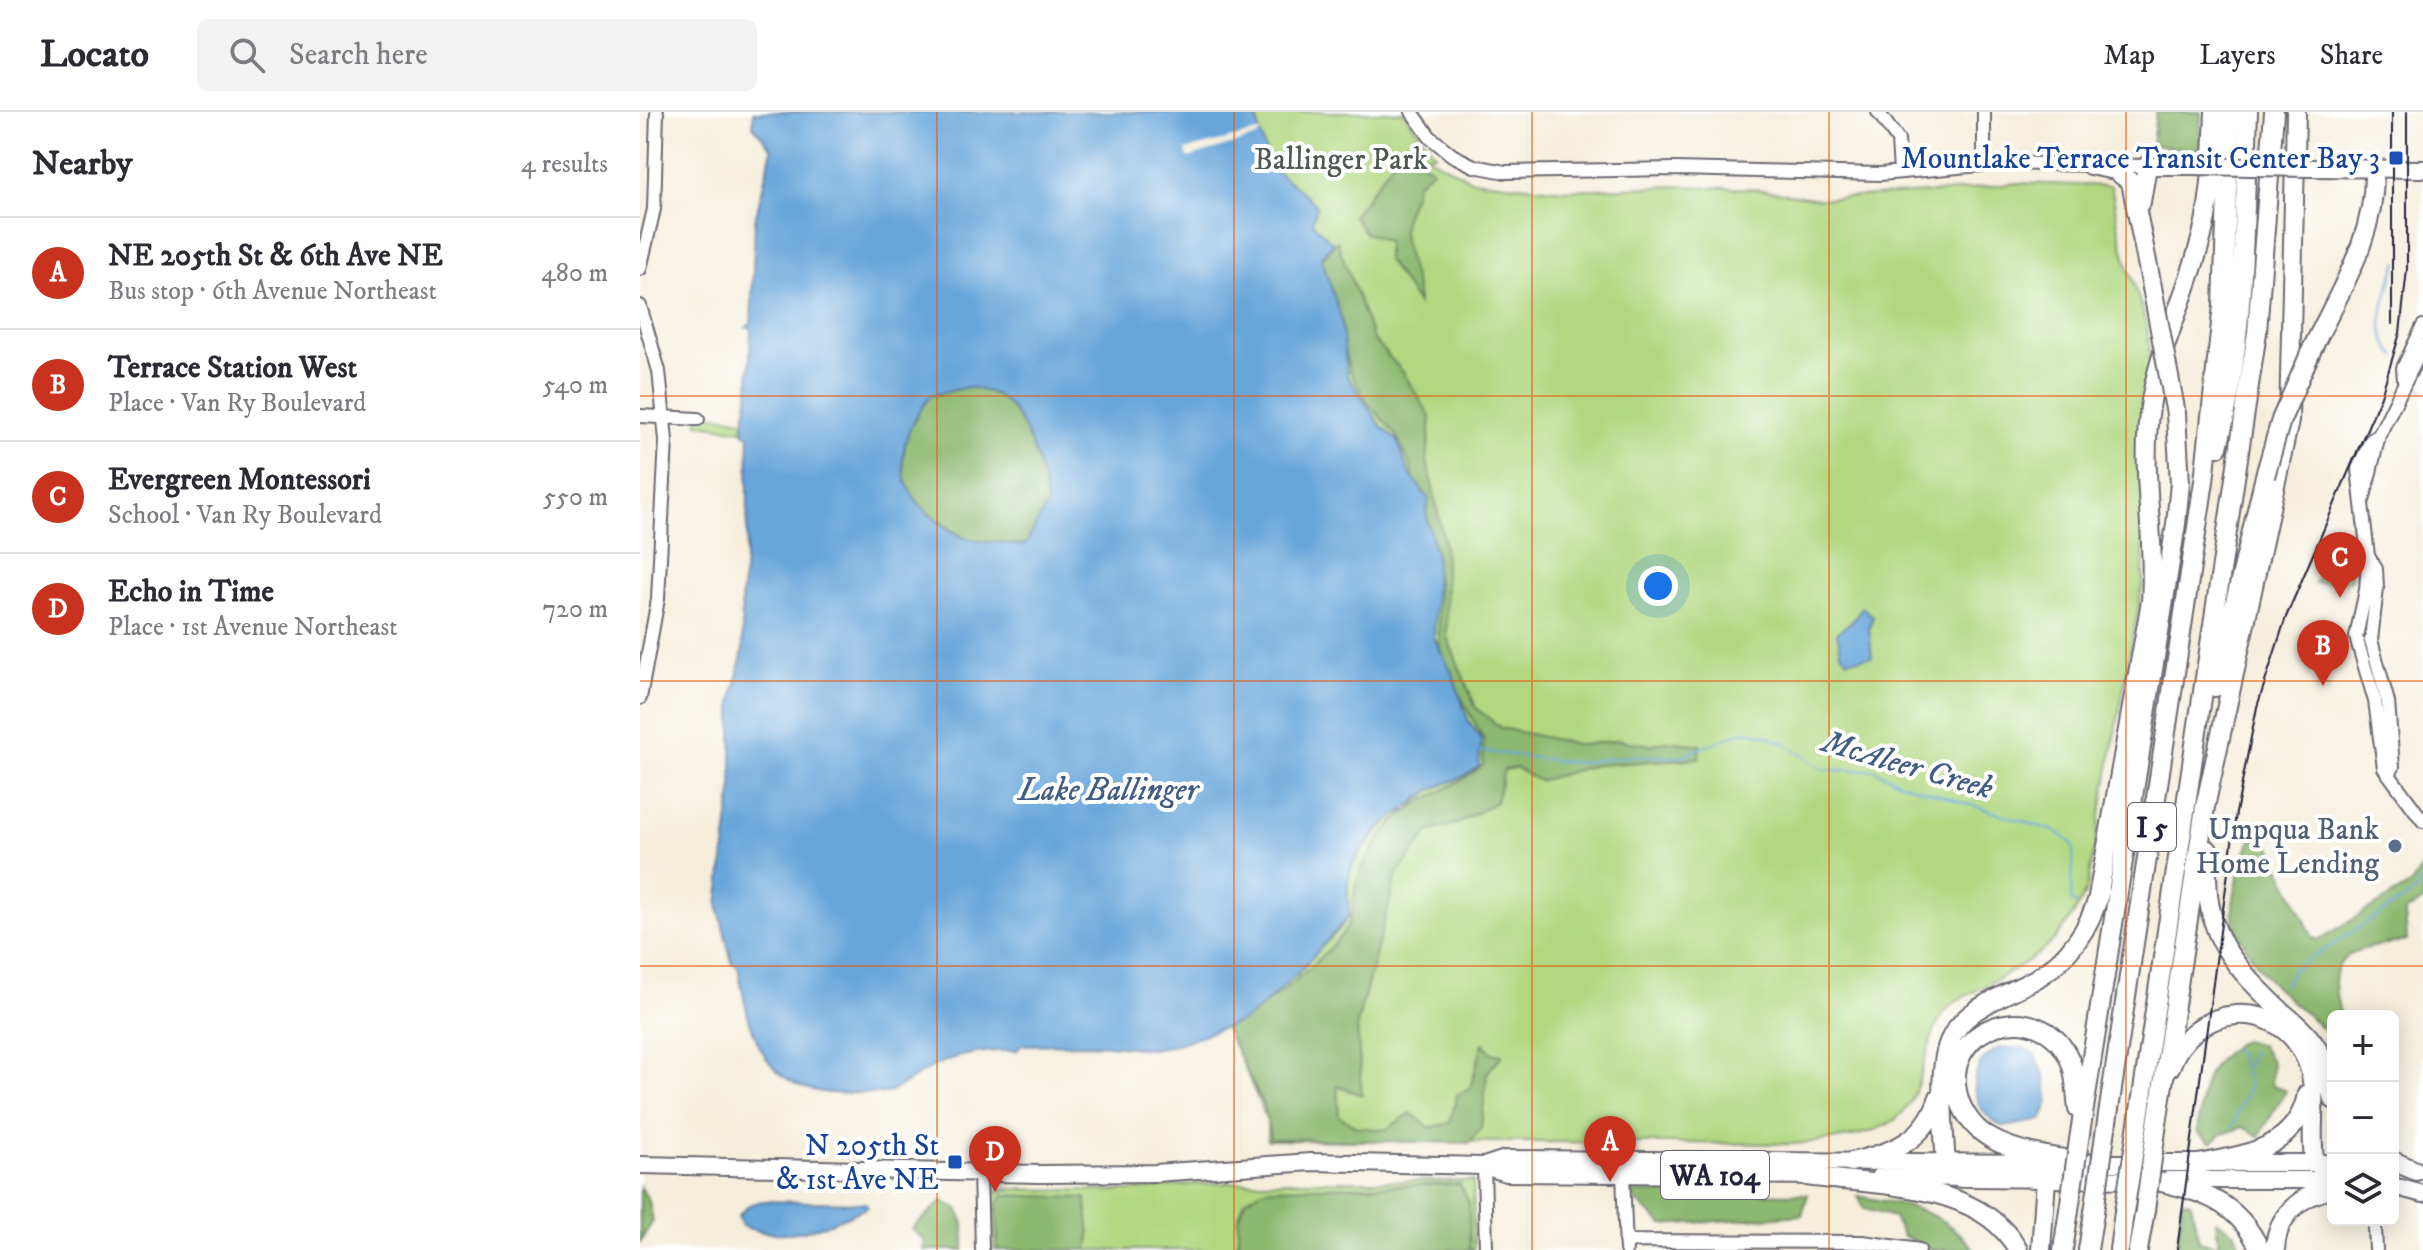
<!DOCTYPE html>
<meta charset="utf-8">
<style>
:root{--surface:#fff;--page:#f2f2f3;--text:#2b2b33;--muted:#7c7c81;--line:#e1e1e2;--accent:#c8321e}
body{margin:0;font-family:"IM FELL DW Pica",serif;background:var(--page);color:var(--text)}
.controls{position:absolute;right:24px;bottom:24px;display:grid;overflow:hidden;border-radius:12px;box-shadow:0 4px 20px #0003}
.controls button{width:72px;height:72px;display:grid;place-items:center;padding:0;border:0;border-bottom:2px solid var(--line);background:var(--surface);color:var(--text);font:40px sans-serif}
.you{position:absolute;left:1018px;top:474px;width:28px;height:28px;margin:-20px;border:6px solid #fff;border-radius:50%;background:#1a73e8;box-shadow:0 0 0 12px #1a73e833}
.badge{display:grid;place-items:center;width:52px;height:52px;border-radius:50%;background:var(--accent);color:#fff;font-size:26px;font-weight:700}
.pin{position:absolute;translate:-50% -66px;filter:drop-shadow(0 2px 4px #0008)}
.pin::after{content:'';position:absolute;top:42px;width:28px;height:24px;background:inherit;clip-path:polygon(0 0,100% 0,50% 100%)}
.list{margin:0;padding:0;list-style:none}
h2{display:flex;justify-content:space-between;align-items:center;height:104px;margin:0;padding:0 32px;font-size:34px}
h2 small{font-size:26px;font-weight:400;color:var(--muted)}
.list li{display:grid;grid-template-columns:52px 1fr auto;gap:24px;align-items:center;box-sizing:border-box;height:112px;padding:0 32px;border-top:2px solid var(--line)}
.list b{display:block;font-size:30px;white-space:nowrap}
.list p{margin:0;font-size:26px;white-space:nowrap;color:var(--muted)}
.list em{font-size:26px;font-style:normal;color:var(--muted)}
.icon{flex:none;width:44px;height:44px;fill:none;stroke:currentColor;stroke-width:2;stroke-linecap:round;stroke-linejoin:round}
.map{position:relative;flex:none;width:1783px;height:1138px;overflow:hidden}
header{display:flex;align-items:center;gap:48px;box-sizing:border-box;height:112px;padding:0 40px;background:var(--surface);border-bottom:2px solid var(--line)}
header strong{font-size:38px}
nav{display:flex;gap:44px;margin-inline-start:auto;font-size:28px}
.search{width:560px;height:72px;background:var(--page);display:flex;align-items:center;gap:20px;box-sizing:border-box;padding:0 28px;border-radius:12px;color:var(--muted);font-size:30px}
main{display:flex}
aside{flex:1;background:var(--surface)}
.map>svg:first-child{display:block}
</style>
<header>
<strong>Locato</strong>
<div class="search"><svg class="icon" aria-label="search" viewBox="0 0 24 24"><circle cx="10" cy="10" r="6"/><path d="M15 15l6 6"/></svg>Search here</div>
<nav><a>Map</a><a>Layers</a><a>Share</a></nav>
</header>
<main>
<aside>
<h2>Nearby<small>4 results</small></h2>
<ul class="list">
<li><span class="badge">A</span><div><b>NE 205th St &amp; 6th Ave NE</b><p>Bus stop · 6th Avenue Northeast</p></div><em>480 m</em></li>
<li><span class="badge">B</span><div><b>Terrace Station West</b><p>Place · Van Ry Boulevard</p></div><em>540 m</em></li>
<li><span class="badge">C</span><div><b>Evergreen Montessori</b><p>School · Van Ry Boulevard</p></div><em>550 m</em></li>
<li><span class="badge">D</span><div><b>Echo in Time</b><p>Place · 1st Avenue Northeast</p></div><em>720 m</em></li>
</ul>
</aside>
<div class="map">
<svg width="1783" height="1138" viewBox="0 0 1783 1138">
<rect width="100%" height="100%" fill="#fff"/>
<filter id="ink" filterUnits="userSpaceOnUse"><feTurbulence type="fractalNoise" baseFrequency=".0125" numOctaves="2"/><feDisplacementMap in="SourceGraphic" scale="16" xChannelSelector="R" yChannelSelector="G"/><feConvolveMatrix kernelMatrix="1 2 1 2 8 2 1 2 1" color-interpolation-filters="sRGB"/></filter>
<filter id="wash" filterUnits="userSpaceOnUse"><feTurbulence type="fractalNoise" baseFrequency=".006" numOctaves="4" result="noise"/><feDisplacementMap in="SourceGraphic" scale="32" xChannelSelector="R" yChannelSelector="G"/><feGaussianBlur stdDeviation="1.8" result="paint"/><feColorMatrix in="noise" values="0 0 0 0 0 0 0 0 0 0 0 0 0 0 0 0 0 1.4 0 .05"/><feComposite in="paint" operator="in"/></filter>
<g filter="url(#wash)">
<rect width="100%" height="100%" fill="#f5eedb"/>
<path fill="#b1d881" stroke="#6a7d5e" stroke-width="2" d="M616,0H763L795,42L785,43L831,68L923,78L1044,74L1117,77L1179,87L1306,80L1376,71L1471,74C1476,99 1479,125 1486,148C1501,199 1517,222 1506,276L1503,470L1447,777C1420,834 1397,845 1343,875C1332,881 1315,888 1307,897C1282,927 1285,985 1256,1007C1230,1026 1186,1028 1155,1032L627,1028V1009L587,914L617,899L699,818L709,804L708,769L713,751L738,720L752,703L768,698L791,678L830,662L839,654L841,627L828,608L813,563L794,526L795,463L789,387L769,361L757,328L741,314L707,263L696,187L681,145L693,131L672,111L676,95C663,78 652,74 638,61C626,50 618,15 616,0Z
M59,301L104,308L103,318L58,312Z
M1703,427H1708L1711,468L1675,471L1687,444H1696Z
M656,1069H833L834,1138H354L353,1084L361,1077L489,1079L554,1072Z"/>
<path fill="#8cb86f" stroke="#576d55" stroke-width="2" d="M1516,0H1561L1560,38L1512,33Z
M772,43L793,58L776,72C775,89 763,99 763,118C764,144 778,166 778,192L747,148V129L725,121L713,104L753,49Z
M697,129L733,227L763,260L791,306L787,349L804,429L807,525L836,596L861,616L941,633L979,628L1010,633L1026,629L1060,633L1059,646L955,653L899,669L876,656L864,658L856,690L819,711L790,719L757,762L717,912L722,983L697,974L699,1004L717,1015L745,1018L771,1001L790,1016L810,1011L817,983L830,976L843,931L852,941L863,943L847,961L841,1016L829,1031L630,1027L625,996L585,916C613,907 700,836 710,809C714,797 713,784 716,772C721,754 738,727 751,713C777,685 816,677 843,653L844,628L800,546L797,470L770,352L757,324L728,291L710,259L680,149Z
M327,275C337,277 349,279 358,284C386,303 404,362 407,394L386,432H337L324,426L289,402L266,378L263,349L266,328L272,309L290,284Z
M1612,726L1628,729L1673,826L1679,828L1771,772L1783,754V789L1765,800L1767,829C1714,838 1681,837 1701,904H1693V928C1675,906 1653,893 1634,873C1622,862 1594,821 1593,804C1591,785 1604,743 1612,726Z
M1603,928L1621,933L1632,951L1631,972L1646,979L1619,1024L1603,1015L1582,1022L1571,1031L1557,1020C1563,975 1562,954 1603,928Z
M820,1072L829,1091L830,1138H598V1107L605,1088L626,1076Z
M0,1074L9,1089L13,1109L0,1130Z
M987,1080L1168,1082L1162,1103L1023,1113Z
M364,1083L446,1086L450,1124L448,1138H358L357,1092Z
M1218,1084C1266,1093 1303,1098 1334,1138H1294L1263,1125L1254,1105L1224,1097Z
M1543,1088L1551,1090L1559,1129L1579,1134L1576,1108L1595,1121L1601,1138H1537Z
M302,1089L318,1097L324,1112V1138H283L285,1129L272,1117Z"/>
<path fill="#67a6da" stroke="#44648a" stroke-width="2" fill-rule="evenodd" d="M113,0H616C618,16 626,50 638,60C651,73 665,80 677,95L672,111L693,131L681,145L701,205L707,263L741,314L757,328L769,361L789,387L786,401L796,444L794,526L813,563L828,608L841,627L839,654C825,667 806,669 790,679C761,699 715,728 708,767C706,778 709,792 709,804L662,857L617,899L600,910L531,934L510,937L459,932L382,933L376,939C346,938 315,942 287,958C275,965 263,974 250,980C241,983 225,981 214,981C126,988 110,927 98,855L92,851L78,793L92,680V589L103,538L101,490L107,427L109,323L103,320L109,279L111,216L106,215L111,212L115,108L132,37L113,14ZM327,275C337,277 349,279 358,284C386,303 404,362 407,393L386,432C374,436 367,430 356,430C327,430 318,425 295,407C249,371 257,327 290,284Z
M1222,495L1233,504L1229,516L1232,545L1208,548L1201,541L1197,521L1213,508Z
M1359,936H1384L1395,943L1405,965L1409,990L1401,1008L1364,1015C1328,999 1323,954 1359,936Z
M122,1089L226,1091L228,1095C185,1114 148,1132 102,1114L98,1104L109,1093Z"/>
<path fill="#f5eedb" d="M622,19L616,25L548,46L546,38Z"/>
<g fill="none" stroke-linecap="round" stroke-linejoin="round">
<path stroke="#67a6da" stroke-width="2" d="M1756,244C1729,222 1747,177 1758,150
M1779,274L1783,279
M1725,514L1727,504
M1733,563L1738,576
M840,639L936,651L991,644L1039,645L1104,619L1126,623L1148,633L1184,658H1235L1260,671L1418,720L1434,734L1431,788L1437,793
M1644,873L1652,858L1775,780L1783,767
M1606,956L1612,939
M1592,1015L1609,974L1599,943L1593,938
M1568,1138V1135"/>
</g>
</g>
<g filter="url(#ink)">
<g fill="none" stroke-linecap="round" stroke-linejoin="round">
<g stroke="#6c6973" stroke-width="16">
<path id="minor" d="M772,0L790,25L812,43L834,54L865,60L1035,57L1240,62L1363,51L1507,54
M1238,0L1258,28L1260,60
M1344,0V53
M0,157L14,97L17,0
M0,194L19,259L26,328L18,487L0,586
M1764,268L1763,256L1783,214
M0,304L58,307
M1739,323L1731,328L1718,357L1728,444L1726,478L1716,525L1735,589L1744,656L1783,709
M1723,389L1739,323L1783,234
M1728,444L1736,457L1737,476L1731,528L1748,590L1753,655L1750,661
M844,1054L846,1138
M340,1060L342,1138
M983,1062L986,1138
M1735,1114L1736,1138
M985,1129L1223,1130L1279,1138"/>
</g>
<g stroke="#6c6973" stroke-width="20">
<path id="major" d="M1507,54H1549
M1670,56L1783,57
M1449,1051H1685
M0,1053L399,1062L515,1061L671,1050L844,1054L866,1061L1181,1064
M844,1054L865,1047L1413,1051
M1240,1065L1501,1068
M1528,1068H1693
M1753,1074L1783,1082"/>
</g>
<g stroke="#6c6973" stroke-width="22">
<path id="highway" d="M1450,53L1475,58L1491,70L1512,175
M1501,90L1507,54
M1672,237C1700,178 1736,125 1734,57
M1578,335C1605,231 1604,107 1608,0
M1575,575L1625,364
M1568,738C1562,819 1585,845 1641,899C1655,911 1670,923 1679,940C1687,954 1689,972 1693,987
M1457,790L1511,489C1516,424 1500,359 1510,295C1518,240 1543,191 1558,138C1572,93 1573,47 1575,0
M1530,955C1552,892 1638,882 1666,947C1680,979 1669,1013 1674,1046L1680,1054L1693,1057
M1438,997C1436,983 1436,967 1432,954C1406,877 1293,913 1320,990C1326,1005 1337,1019 1352,1027C1379,1042 1416,1045 1447,1051
M1465,1023L1564,369L1583,193L1590,0
M1496,1025L1617,220L1634,0
M1515,1025L1565,695L1649,309L1656,0
M1439,1028L1536,412L1540,371L1536,302
M1753,1049L1776,1059
M1211,1050C1253,1041 1285,1029 1299,985
M1553,1053C1599,1044 1657,1039 1667,982
M1167,1064C1236,1074 1340,1069 1378,1138
M1321,1066L1311,1061L1306,1052C1304,1020 1297,959 1309,930C1324,894 1367,884 1397,866C1431,845 1450,816 1460,779
M1512,1068C1560,1078 1599,1090 1620,1138
M1401,1138L1406,1067L1424,1050
M1423,1138L1429,1098
M1448,1138L1454,1100
M1479,1138L1484,1100
M1498,1138L1505,1098
M1635,1138C1636,1104 1661,1082 1693,1077"/>
</g>
<use href="#minor" stroke="#fff" stroke-width="12"/>
<use href="#major" stroke="#fff" stroke-width="16"/>
<use href="#highway" stroke="#fff" stroke-width="18"/>
<path stroke="#22223b" stroke-width="2" d="M1752,0V212
M1537,1138L1596,701L1617,595L1646,505L1741,284L1760,221L1767,157V0"/>
<g stroke="#6c6973" stroke-width="20" stroke-linecap="butt">
<path id="major-bridge" d="M1549,54L1670,56"/>
</g>
<g stroke="#6c6973" stroke-width="22" stroke-linecap="butt">
<path id="highway-bridge" d="M1512,175L1536,302
M1625,364L1641,308L1672,237
M1429,1098L1439,1028
M1505,1098L1515,1025
M1454,1100L1465,1023
M1484,1100L1496,1025"/>
</g>
<use href="#major-bridge" stroke="#fff" stroke-width="16"/>
<use href="#highway-bridge" stroke="#fff" stroke-width="18"/>
</g>
</g>
<path fill="none" stroke="#e8590c" stroke-width="2" stroke-opacity="0.55" d="M297,0V1138M594,0V1138M892,0V1138M1189,0V1138M1486,0V1138M0,284H1783M0,569H1783M0,854H1783"/>
<g fill="#1a4fb4" stroke="#fff" stroke-width="3">
<rect x="1748" y="38" width="16" height="16" rx="4"/>
<rect x="307" y="1042" width="16" height="16" rx="4"/>
</g>
<circle fill="#5c6f8a" stroke="#fff" stroke-width="3" cx="1755" cy="734" r="8"/>
<g text-anchor="middle" stroke-width="8" stroke-linejoin="round" paint-order="stroke">
<g fill="#fff" stroke="#646476" stroke-width="2">
<rect x="1488" y="691" width="48" height="48" rx="6"/>
<rect x="1021" y="1039" width="108" height="48" rx="6"/>
</g>
<g font-size="28" font-weight="bold" fill="#22223b">
<text x="1512" y="725">I 5</text>
<text x="1075" y="1073">WA 104</text>
</g>
<g font-size="30" fill="#164399" stroke="#fff" text-anchor="end">
<text x="1740" y="56">Mountlake Terrace Transit Center Bay 3</text>
<text x="299" y="1043">N 205th St<tspan x="299" dy="34">&amp; 1st Ave NE</tspan></text>
</g>
<g font-size="30" fill="#4d5950" stroke="#fff">
<text x="701" y="57">Ballinger Park</text>
</g>
<g font-size="30" fill="#4e5e75" stroke="#fff" text-anchor="end">
<text x="1739" y="727">Umpqua Bank<tspan x="1739" dy="34">Home Lending</tspan></text>
</g>
<g font-size="32" font-style="italic" fill="#415d83" stroke="#fff">
<text transform="translate(1268 652) rotate(16)" y="11">McAleer Creek</text>
<text x="468" y="688">Lake Ballinger</text>
</g>
</g>
</svg>
<div class="controls">
<button>+</button>
<button>−</button>
<button><svg class="icon" aria-label="layers" viewBox="0 0 24 24"><path d="M12 4l9 5-9 5-9-5zM3 14l9 5 9-5"/></svg></button>
</div>
<div class="you"></div>
<div class="pin badge" style="left:970px;top:1070px">A</div>
<div class="pin badge" style="left:1683px;top:574px">B</div>
<div class="pin badge" style="left:1700px;top:486px">C</div>
<div class="pin badge" style="left:355px;top:1080px">D</div>
</div>
</main>
